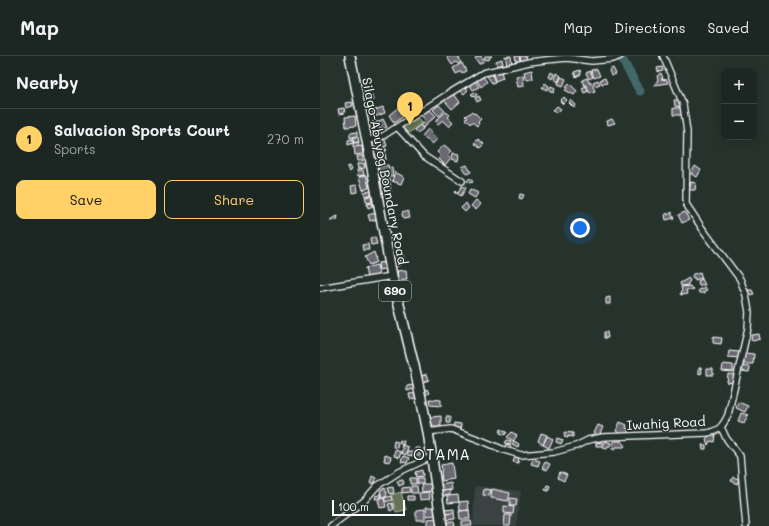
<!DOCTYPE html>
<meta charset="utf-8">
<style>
:root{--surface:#1c2622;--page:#252e2a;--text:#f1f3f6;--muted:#a0a5a5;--line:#3a4340;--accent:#ffd166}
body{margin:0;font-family:Mali,sans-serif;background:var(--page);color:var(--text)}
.controls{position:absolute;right:12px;top:12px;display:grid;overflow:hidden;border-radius:8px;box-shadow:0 2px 10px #0003}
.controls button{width:36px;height:36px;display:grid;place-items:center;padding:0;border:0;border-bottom:1px solid var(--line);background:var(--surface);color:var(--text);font:20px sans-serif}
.scale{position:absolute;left:12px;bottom:10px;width:73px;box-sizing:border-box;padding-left:4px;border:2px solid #fff;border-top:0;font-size:11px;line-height:14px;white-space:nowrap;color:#fff;-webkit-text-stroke:3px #26332d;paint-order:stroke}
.you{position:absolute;left:260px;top:172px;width:14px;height:14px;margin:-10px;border:3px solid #fff;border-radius:50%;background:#1a73e8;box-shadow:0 0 0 6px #1a73e833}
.badge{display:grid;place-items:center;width:26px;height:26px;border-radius:50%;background:var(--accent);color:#111;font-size:13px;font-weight:700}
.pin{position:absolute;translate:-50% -33px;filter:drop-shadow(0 1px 2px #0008)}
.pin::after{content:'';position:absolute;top:21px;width:14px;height:12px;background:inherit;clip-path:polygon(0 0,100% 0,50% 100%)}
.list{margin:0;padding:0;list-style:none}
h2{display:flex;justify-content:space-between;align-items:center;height:52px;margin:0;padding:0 16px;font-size:17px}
h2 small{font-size:13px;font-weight:400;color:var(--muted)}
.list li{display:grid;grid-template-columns:26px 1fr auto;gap:12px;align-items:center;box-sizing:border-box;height:60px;padding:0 16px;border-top:1px solid var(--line)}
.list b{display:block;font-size:15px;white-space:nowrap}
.list p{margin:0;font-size:13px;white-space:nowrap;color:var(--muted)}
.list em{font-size:13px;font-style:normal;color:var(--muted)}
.actions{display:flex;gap:8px;padding:12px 16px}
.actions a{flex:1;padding:9px 0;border:1px solid var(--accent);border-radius:8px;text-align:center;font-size:14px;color:var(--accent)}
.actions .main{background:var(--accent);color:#111}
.map{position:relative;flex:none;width:449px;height:470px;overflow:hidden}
header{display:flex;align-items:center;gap:24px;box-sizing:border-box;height:56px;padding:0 20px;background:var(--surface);border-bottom:1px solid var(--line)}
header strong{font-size:19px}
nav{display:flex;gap:22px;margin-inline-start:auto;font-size:14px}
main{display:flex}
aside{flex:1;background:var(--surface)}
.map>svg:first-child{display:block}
</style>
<header>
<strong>Map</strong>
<nav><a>Map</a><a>Directions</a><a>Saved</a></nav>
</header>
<main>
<aside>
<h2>Nearby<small></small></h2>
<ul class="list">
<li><span class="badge">1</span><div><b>Salvacion Sports Court</b><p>Sports</p></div><em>270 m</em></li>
</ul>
<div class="actions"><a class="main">Save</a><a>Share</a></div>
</aside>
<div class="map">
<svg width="449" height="470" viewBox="0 0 449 470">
<rect width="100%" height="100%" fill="#26332d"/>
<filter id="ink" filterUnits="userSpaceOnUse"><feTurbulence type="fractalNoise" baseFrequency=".025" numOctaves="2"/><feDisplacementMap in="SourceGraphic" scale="8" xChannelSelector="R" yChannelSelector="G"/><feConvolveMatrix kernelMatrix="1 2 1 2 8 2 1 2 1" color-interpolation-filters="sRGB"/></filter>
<g filter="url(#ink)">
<path fill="#3b4342" d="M155,430L201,435L196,470H153Z"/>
<path fill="#657253" stroke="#b2b8a9" d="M95,58L103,67L84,80L77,72Z
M81,436L86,454L76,456L71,439Z"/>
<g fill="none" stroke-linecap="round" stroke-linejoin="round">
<path stroke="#436869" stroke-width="9" d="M300,0L320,35"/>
</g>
<path fill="#6b6772" stroke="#fff" d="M129,0H138L141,6L138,8L136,6L132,9L127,1Z
M158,0H161L164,5L159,8L155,2Z
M165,0H172L170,1L169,4L164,3Z
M185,0L188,1V0H191L192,8L187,9Z
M195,0H199L200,5L196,6Z
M200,0H206L207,4L201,5Z
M182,3L183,8L177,10L176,5Z
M142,7L146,15L142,17L141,15L136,18L133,12Z
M342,11L343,15L338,16L337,12Z
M293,12L296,18L291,20L289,14Z
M277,13L280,20L274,22L271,14Z
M212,14L213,23L207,24V22L205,21L204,16Z
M260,14L261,18L256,21L254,16Z
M270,15L273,21L269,23L266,17Z
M181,16L183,22L175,25L173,18Z
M231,16L234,18L232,23L229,21Z
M236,17L241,20L238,26L234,23Z
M341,17L343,22L341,23L347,24L348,27L334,29L338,24L337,20Z
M172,18L175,26L172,27L167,20Z
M162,19L167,26L161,31L156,23Z
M203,19L204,30L198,31L196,20Z
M241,21L246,23L243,30L238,28Z
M267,22L269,27L271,26L275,35L270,37L266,29H264L262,24Z
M285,22L287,27L282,28L280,24Z
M154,23L159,31L153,34L148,27Z
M278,24L280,28L275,30L273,26Z
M225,27L229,30L227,34L222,32Z
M249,27L257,35L254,39L245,34L247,32L246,30Z
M143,29L148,34L144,38L139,33Z
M231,30L235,32L234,37L229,34Z
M266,30L269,35L264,37L262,32Z
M155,36L157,39L154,41L151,38Z
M133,37L140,46L132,53L124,44Z
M53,39L54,44L47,47L45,42Z
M159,40L161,44L157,46L155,42Z
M244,41L247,44L243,48L240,45Z
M251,44L256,49L254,52L249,47Z
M354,44H360L361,51L355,50Z
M32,46L33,50L26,52L25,47Z
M119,49L125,55L119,60L113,54Z
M237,50L241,53L237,57L233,54Z
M63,51L65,57L54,61L52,55Z
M79,51L85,59L74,67L69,59Z
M24,52L25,57L19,58L18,53Z
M108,52L116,60L108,67L101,59Z
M353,52H363V59H353Z
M126,56L130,59L128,61L133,66L129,70L123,64L118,68L115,65Z
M152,56L154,58L155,57L161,63L158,66L159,67L157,70L152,66L150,68L145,63L147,62L145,60Z
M35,60L36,70L26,71L25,61Z
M63,63L67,71L61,74L57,66Z
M292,63L295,67L288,69L287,65Z
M56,65L58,69L54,70L52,66Z
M105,66L107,69L103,72L100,69Z
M100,69L103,73L97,77L94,74Z
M54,73L56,78L51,80L49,74Z
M108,73L118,83L112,88L102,80Z
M37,76V80L30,82V77Z
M33,81H38L39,86L34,87Z
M64,81L67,90L64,91L62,88H60L59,82Z
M33,83V87L28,89V84Z
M57,83L59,92L53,93L51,84Z
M158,83L164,88L160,92L154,87Z
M39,86L38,90L33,91V87Z
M124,89L132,95L129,98L130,103L125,109L119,103L120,99L117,96Z
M42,90L43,98L35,99L34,91Z
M61,92L66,93L67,94L65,95L66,104L59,105V103L55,104V99L59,98L58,94L60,95Z
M133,97L139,98L138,105L132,103Z
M37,100H43V105H38Z
M44,107L45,112L38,113L37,108Z
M68,109L69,112H72L73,120H69V116L66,117L67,122L61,123L59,116L58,110Z
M147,109L151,116L147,118L142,111Z
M30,110L32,114L29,116L27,111Z
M375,110L381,114L377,121L371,118Z
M37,114H43L44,119L38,120Z
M75,116L84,121L81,128L72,125Z
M46,119L49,132L43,134L39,121Z
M69,122L70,126L59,127V123Z
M150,122L153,126L149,127L147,125Z
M371,126L376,127L375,134H369Z
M70,127L71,138L62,139L61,128Z
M37,129L38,136L32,137L31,130Z
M142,130L146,132L141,140L135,136L136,134L138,136Z
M150,133L158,137L155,142L148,138Z
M51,135L53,138L45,140L44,136Z
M200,138L204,139L202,143L199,142Z
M51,140L52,146L47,147L45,141Z
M156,144L161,148L156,154L151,150Z
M52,147L53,150L48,152L47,148Z
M146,147L149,152L145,156L141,152Z
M88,155L90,162L83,163L82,157Z
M352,156V159L354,162L346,164L345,159L347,157L348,159Z
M365,156L369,164L362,167L358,159Z
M55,157L57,163L50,165L48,159Z
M18,160L17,164L11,165V163Z
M55,181L57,188L51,189L50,182Z
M48,188L49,194H43L42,189Z
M54,196L56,202L55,203L57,206L49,209L45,201Z
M84,198L85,204L77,205L76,199Z
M80,205L81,209L76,210V206Z
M67,206L68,212L59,214L58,207Z
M57,209L59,219L47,222L45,212Z
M86,214L87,223L78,224L77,215Z
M380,216L382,222L375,224V222H373L372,220L373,218Z
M369,222L370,225L368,227V229L361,230L360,227Z
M382,223L385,229H379L378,225Z
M370,230L371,232L373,233L372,234H366L367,238L361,239L360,237L362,235L361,231Z
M385,231L387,234L384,235V237H379L378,234Z
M428,234H432L434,238L428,239Z
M290,241V248H286V242Z
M284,276H287L288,282H284Z
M439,278L440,283L433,285L431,284L432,279Z
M393,281L402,282L401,288L393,287Z
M409,295L419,296V302L408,301Z
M424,297L434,298L433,308H424Z
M403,308L413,309V316L402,315Z
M423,310L430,311L429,316L422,315Z
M379,311H381L382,317L379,318Z
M387,313H393V319H387Z
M107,318L109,324L103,326L101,320Z
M408,318L414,319L413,327L407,326Z
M93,329L94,333L87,335V330Z
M107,333L109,337L106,339L104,335Z
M95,337L96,342L90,343L89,338Z
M109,343L121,344V350L110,349Z
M418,346L428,350L425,356L416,352Z
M421,357L428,359L424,367L418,365Z
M121,360V370H112L111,361Z
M126,361H130V367H126Z
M300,366L307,369L306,372L309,373L306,380L296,375Z
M134,367L141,368L140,375L133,373Z
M278,369L283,371L279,380L274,377Z
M181,373L187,376L185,379L180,377Z
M192,376L197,380L193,385L187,381Z
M245,376L253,377V381L248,380V382L244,381Z
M221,377L227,379L223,389L218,385Z
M391,378L395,379L394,386L390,385L388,389L386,383Z
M227,380L233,383L229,392L223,389Z
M237,382L243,384L241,388L236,386Z
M80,384L84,385L83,389L79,387Z
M187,384L191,385L190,388L185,387Z
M74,385L78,386L77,392L73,391Z
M194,385L199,388L198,391L192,388Z
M285,385L291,387L290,390H288L287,393L283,392Z
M294,385H302L305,389L304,391H296L295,393L292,392Z
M282,386V390H276V387Z
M186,388L191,389L190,393L185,392Z
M82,389L88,391L86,399L81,397L83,392L81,391Z
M382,389H386V393H383Z
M95,392H100V400H95Z
M75,394L81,396L79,402L74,400Z
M87,396H93V400L87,399Z
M65,399L71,401L70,406L64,405Z
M83,400L89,402L87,407L81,406Z
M195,401L199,402L198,407L193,406Z
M213,403L220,405L218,410L211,408Z
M225,406L230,408L227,414L222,412Z
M132,407L134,423L122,425L121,415L122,414L121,409Z
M102,414L103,420L96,421L95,416Z
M240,416L247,419L244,425L238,422Z
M52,420L56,422L55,427H50Z
M413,421L419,423L417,428L411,425Z
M90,422H96V428H90Z
M97,422H103V428H97Z
M83,424L84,428L79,430L77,425Z
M131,427L132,434L122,435L121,429Z
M103,428H111L112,435L102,436L101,429Z
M227,429L230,430L228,435L225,434Z
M91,430H97L98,437H91Z
M73,431L74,437L69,438L67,432Z
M89,431L90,436L82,437V432Z
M65,432L67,440L62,442L60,434Z
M164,433L171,434L169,440L163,439Z
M172,433L190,437L188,445L171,442Z
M130,434V439L123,440L122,435Z
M109,436L110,443L100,444L99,437Z
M60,437L61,442L55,443L56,439L58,440Z
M138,439L139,446L128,447L127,440Z
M71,440L72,444L66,446L64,442Z
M87,440H94V444H87Z
M64,442L66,451L60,452L58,444Z
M190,442L197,443L196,450H190Z
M148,445L149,454L140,455L139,446Z
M72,447L74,453L70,455L68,448Z
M184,450L194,451L193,458L184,457Z
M106,451H114L115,459L107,460Z
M105,453V464H96V454Z
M134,453V457L124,458V454Z
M149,454L150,463H140L139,455Z
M134,457L135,463L125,464L124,458Z
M185,459H191L190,470H184Z
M117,462V470H108V463Z
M142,465H151L152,470H142Z
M127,466H134L135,470H127Z"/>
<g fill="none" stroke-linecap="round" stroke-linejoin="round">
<g stroke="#fff" stroke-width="8">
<path id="street" d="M77,71L104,100L142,125
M47,85L63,80L128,38L163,17L209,6L226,4L247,2L272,5L293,3L300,0
M0,232L72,220
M401,371L406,382L420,400L426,470
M108,376L131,373L163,385L184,394L201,399L234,396L256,390L268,384L283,381L387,377C399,375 403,370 408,359L428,272L429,256L426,239L420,223L384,175L366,148L367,76L363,48L343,0
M11,470L44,445L57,430L79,416L111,401"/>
</g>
<g stroke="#fff" stroke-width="12">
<path id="primary" d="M30,0L47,85L72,220L96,318L108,376L122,470"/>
</g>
<use href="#street" stroke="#26332d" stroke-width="5.5"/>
<use href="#primary" stroke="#26332d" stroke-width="9"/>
</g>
</g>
<g text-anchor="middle" stroke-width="3" stroke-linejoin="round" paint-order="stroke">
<rect fill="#26332d" stroke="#bec2c0" stroke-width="1" x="59" y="225" width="32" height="20" rx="3"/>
<g font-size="12" font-weight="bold" fill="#fff">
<text x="75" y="239">690</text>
</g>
<g font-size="13" fill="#fff" stroke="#26332d">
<text transform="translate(65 115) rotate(79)" y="5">Silago-Abuyog Boundary Road</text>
<text transform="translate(346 367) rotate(-3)" y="5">Iwahig Road</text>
</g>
<g font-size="15" letter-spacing="1" fill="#fff" stroke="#26332d">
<text x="122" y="404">OTAMA</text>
</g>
</g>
</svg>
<div class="controls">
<button>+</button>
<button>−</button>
</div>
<div class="scale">100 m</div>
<div class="you"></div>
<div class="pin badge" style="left:90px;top:69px">1</div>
</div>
</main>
